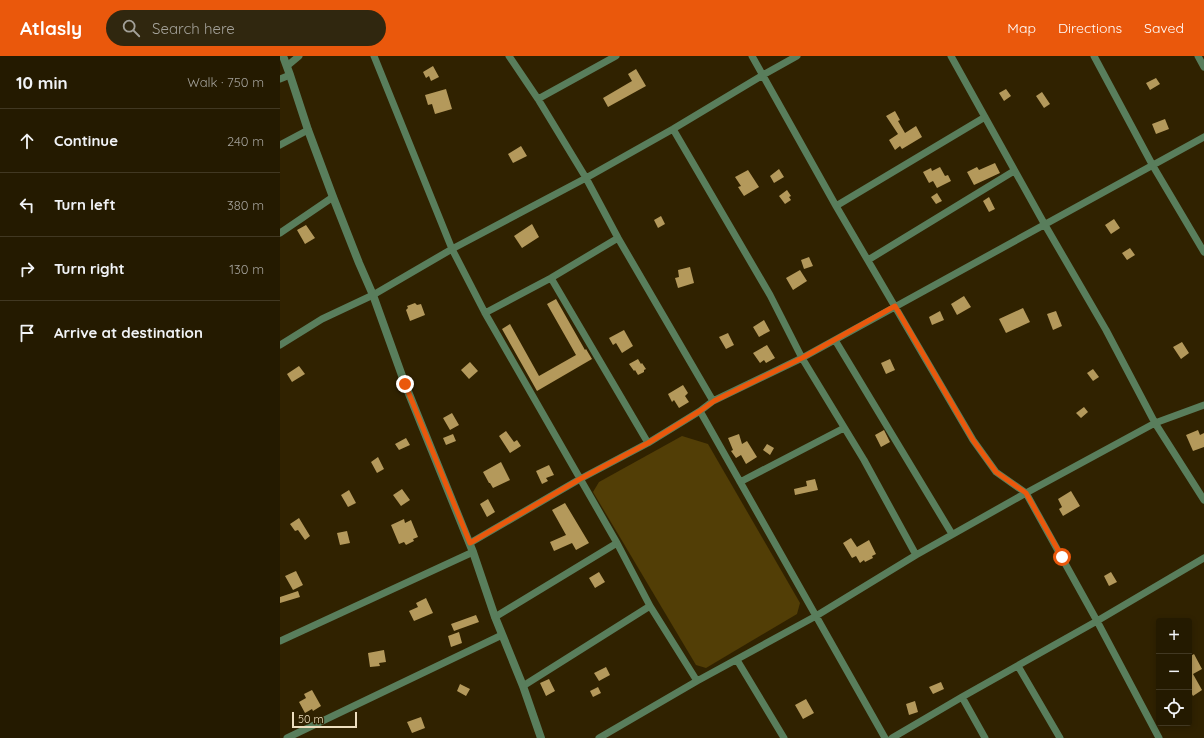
<!DOCTYPE html>
<meta charset="utf-8">
<style>
:root{--surface:#241a00;--page:#30270f;--text:#f1f3f6;--muted:#a3a199;--line:#413822;--accent:#ea580c}
body{margin:0;font-family:Quicksand,sans-serif;background:var(--page);color:var(--text)}
.controls{position:absolute;right:12px;bottom:12px;display:grid;overflow:hidden;border-radius:4px;box-shadow:0 2px 6px #0003}
.controls button{width:36px;height:36px;display:grid;place-items:center;padding:0;border:0;border-bottom:1px solid var(--line);background:var(--surface);color:var(--text);font:20px sans-serif}
.scale{position:absolute;left:12px;bottom:10px;width:65px;box-sizing:border-box;padding-left:4px;border:2px solid #eddebe;border-top:0;font-size:11px;line-height:14px;white-space:nowrap;color:#eddebe;-webkit-text-stroke:3px #302200;paint-order:stroke}
.stop{position:absolute;width:12px;height:12px;margin:-9px;border:3px solid #ea580c;border-radius:50%;background:#fff}
.stop.end{background:#ea580c;border-color:#fff;box-shadow:0 1px 4px #0008}
.list{margin:0;padding:0;list-style:none}
h2{display:flex;justify-content:space-between;align-items:center;height:52px;margin:0;padding:0 16px;font-size:17px}
h2 small{font-size:13px;font-weight:400;color:var(--muted)}
.list li{display:grid;grid-template-columns:26px 1fr auto;gap:12px;align-items:center;box-sizing:border-box;height:64px;padding:0 16px;border-top:1px solid var(--line)}
.list b{display:block;font-size:15px;white-space:nowrap}
.list em{font-size:13px;font-style:normal;color:var(--muted)}
.icon{flex:none;width:22px;height:22px;fill:none;stroke:currentColor;stroke-width:2;stroke-linecap:round;stroke-linejoin:round}
.map{position:relative;flex:none;width:924px;height:682px;overflow:hidden}
header{display:flex;align-items:center;gap:24px;box-sizing:border-box;height:56px;padding:0 20px;background:var(--accent);color:#fff}
header strong{font-size:19px}
nav{display:flex;gap:22px;margin-inline-start:auto;font-size:14px}
.search{width:280px;height:36px;background:var(--page);display:flex;align-items:center;gap:10px;box-sizing:border-box;padding:0 14px;border-radius:22px;color:var(--muted);font-size:15px}
main{display:flex}
aside{flex:1;background:var(--surface)}
.map>svg:first-child{display:block}
</style>
<header>
<strong>Atlasly</strong>
<div class="search"><svg class="icon" aria-label="search" viewBox="0 0 24 24"><circle cx="10" cy="10" r="6"/><path d="M15 15l6 6"/></svg>Search here</div>
<nav><a>Map</a><a>Directions</a><a>Saved</a></nav>
</header>
<main>
<aside>
<h2>10 min<small>Walk · 750 m</small></h2>
<ul class="list">
<li><svg class="icon" aria-label="ahead" viewBox="0 0 24 24"><path d="M12 20V5M6 11l6-6 6 6"/></svg><div><b>Continue</b></div><em>240 m</em></li>
<li><svg class="icon" aria-label="left" viewBox="0 0 24 24"><path d="M17 20v-9H6M10 6l-5 5 5 5"/></svg><div><b>Turn left</b></div><em>380 m</em></li>
<li><svg class="icon" aria-label="right" viewBox="0 0 24 24"><path d="M7 20v-9h11M14 6l5 5-5 5"/></svg><div><b>Turn right</b></div><em>130 m</em></li>
<li><svg class="icon" aria-label="arrive" viewBox="0 0 24 24"><path d="M6 21V4h12l-3 4 3 4H6"/></svg><div><b>Arrive at destination</b></div></li>
</ul>
</aside>
<div class="map">
<svg width="924" height="682" viewBox="0 0 924 682">
<rect width="100%" height="100%" fill="#302200"/>
<path fill="#523e06" d="M402,380L428,388L520,547L517,558L426,612L416,609L313,436L319,426Z"/>
<path fill="#b4995b" d="M153,10L159,21L151,25L149,20L146,22L143,16Z
M356,13L366,30L328,51L323,42L352,25L348,18Z
M876,22L880,28L870,34L866,27Z
M166,33L172,53L155,58L152,48L148,49L145,39Z
M726,33L731,40L724,45L719,37Z
M762,36L770,48L764,52L756,40Z
M615,55L620,64L618,65L625,77L636,70L642,81L622,93L620,90L615,94L609,84L618,78L606,60Z
M885,63L889,73L876,78L872,68Z
M241,90L247,100L233,107L228,98Z
M715,107L720,117L694,129L687,116L697,111L699,114Z
M660,111L665,120L668,119L671,125L657,132L653,125L649,127L643,116L651,112L652,115Z
M499,113L504,121L494,127L490,120Z
M468,114L479,131L464,140L458,131L461,130L455,121Z
M507,134L511,140L509,141L511,144L505,148L499,140Z
M657,137L662,145L656,148L651,141Z
M709,141L715,153L709,156L703,145Z
M381,160L385,168L378,172L374,164Z
M834,163L840,172L831,178L825,169Z
M252,168L259,181L242,192L234,180Z
M26,169L35,182L25,188L17,174Z
M850,192L855,199L847,204L842,197Z
M529,201L533,210L524,213L521,204Z
M410,211L414,227L398,232L395,222L399,221L398,214Z
M520,214L527,225L513,234L506,222Z
M684,240L691,251L677,259L671,248Z
M276,243L305,294L306,293L312,303L257,335L222,273L230,268L259,320L296,299L267,248Z
M135,247L137,249L141,248L145,259L130,265L126,254L128,252L127,250Z
M743,252L750,266L726,277L719,263Z
M660,255L664,264L652,269L649,261Z
M776,255L782,270L773,274L767,258Z
M484,264L490,275L479,281L473,271Z
M344,274L353,290L342,297L336,287L333,289L329,282Z
M448,277L454,289L446,293L439,281Z
M902,286L909,297L901,303L893,291Z
M487,289L495,302L486,307L484,304L480,307L473,297Z
M358,303L361,308L362,307L366,313L364,314V316L358,319L355,314L354,315L349,308Z
M610,303L615,314L606,318L601,307Z
M190,306L198,315L189,323L181,314Z
M19,310L25,318L12,326L7,318Z
M813,313L819,321L813,325L807,317Z
M403,329L408,337L405,340L409,346L399,352L394,344L392,346L388,338Z
M804,351L808,356L801,362L796,357Z
M172,357L179,369L170,374L163,362Z
M604,374L610,386L601,391L595,379Z
M918,374L920,379L924,377V391L913,395L906,379Z
M226,375L234,386L237,384L241,390L230,397L219,380Z
M173,378L176,385L166,389L163,382Z
M459,378L462,388L467,385L477,401L466,408L461,399L456,402L451,395L453,394L448,382Z
M126,382L130,389L119,394L115,388Z
M487,388L494,392L490,399L483,394Z
M98,401L104,413L97,417L91,406Z
M221,406L230,424L213,432L210,427H209L203,416Z
M269,409L274,419L266,422L268,425L262,428L256,415Z
M535,423L538,434L515,439L514,433L527,430L526,425Z
M122,433L130,444L121,450L113,439Z
M69,434L76,447L68,451L61,439Z
M791,435L800,450L783,460L779,453L782,451L778,443Z
M208,443L215,456L207,461L200,448Z
M285,447L309,487L296,494L292,487L274,495L270,486L286,479L272,454Z
M19,462L30,480L25,484L18,474L15,475L10,468Z
M124,463L125,467L131,464L138,481L133,483L134,485L126,489L124,486L119,488L111,469Z
M67,475L70,487L60,489L57,477Z
M571,482L577,491L589,484L596,498L592,500L593,502L585,506L584,504L580,507L576,500L572,502L563,487Z
M16,515L23,529L13,534L5,520Z
M319,516L325,526L315,532L309,522Z
M831,516L837,526L829,530L824,520Z
M18,535L20,541L0,547V541Z
M146,542L153,557L134,565L129,555L138,551L136,547Z
M196,559L199,566L174,575L171,568Z
M179,576L182,587L171,591L168,580Z
M104,594L106,606L99,607L100,610L90,611L88,597Z
M914,598L922,613L913,618L922,634L913,640L909,633V601Z
M326,611L330,619L319,625L314,617Z
M269,623L275,635L266,640L260,627Z
M661,626L664,633L653,638L649,631Z
M180,628L190,633L186,640L177,635Z
M318,631L321,637L313,641L310,635Z
M32,634L41,650L33,655L32,653L25,657L19,646L26,642L24,638Z
M526,643L534,657L523,663L515,649Z
M635,645L638,656L629,659L626,648Z
M141,661L145,672L132,677L127,666Z"/>
<g fill="none" stroke-linecap="round" stroke-linejoin="round">
<path stroke="#597e5c" stroke-width="7" d="M94,0L172,193L205,257L337,487L370,550L417,625
M229,0L258,43L306,122L338,182L433,345
M472,0L556,150L693,384L716,416L746,437L817,565L879,682
M671,0L765,169L826,274L875,367L924,444
M814,0L873,110L924,196
M918,0L924,11
M7,10L19,0
M0,23L10,19
M258,43L336,0
M393,73L490,239L522,302L584,404L636,499
M0,89L28,74
M556,150L705,61
M0,177L53,141
M588,204L734,115
M271,222L368,387
M205,257L271,222L338,182
M555,284L672,478
M0,289L42,263L93,239L172,193L306,122L393,73L483,19L517,0
M420,355L605,682
M460,426L564,372
M190,487L300,423L368,387L420,355L433,345L522,302L924,81
M215,561L337,487
M0,585L193,496
M457,604L504,682
M738,610L780,682
M243,630L370,550
M682,641L705,682
M7,682L222,579
M319,682L417,625L536,560L636,499L746,437L875,367L924,349
M612,682L682,641L817,565L924,502"/>
<path stroke="#597e5c" stroke-width="8" d="M3,0L10,19L28,74L53,141L79,207L93,239L125,328L193,496L215,561L243,630L261,682"/>
</g>
<g fill="none" stroke-linecap="round" stroke-linejoin="round">
<path stroke="#ea580c" stroke-width="5" d="M125,328L190,487L300,423L368,387L420,355L434,345L522,302L615,250L693,384L716,416L746,437L782,501"/>
</g>
</svg>
<div class="controls">
<button>+</button>
<button>−</button>
<button><svg class="icon" aria-label="locate" viewBox="0 0 24 24"><circle cx="12" cy="12" r="6"/><path d="M12 2v4M12 18v4M2 12h4M18 12h4"/></svg></button>
</div>
<div class="scale">50 m</div>
<div class="stop" style="left:782px;top:501px"></div>
<div class="stop end" style="left:125px;top:328px"></div>
</div>
</main>
